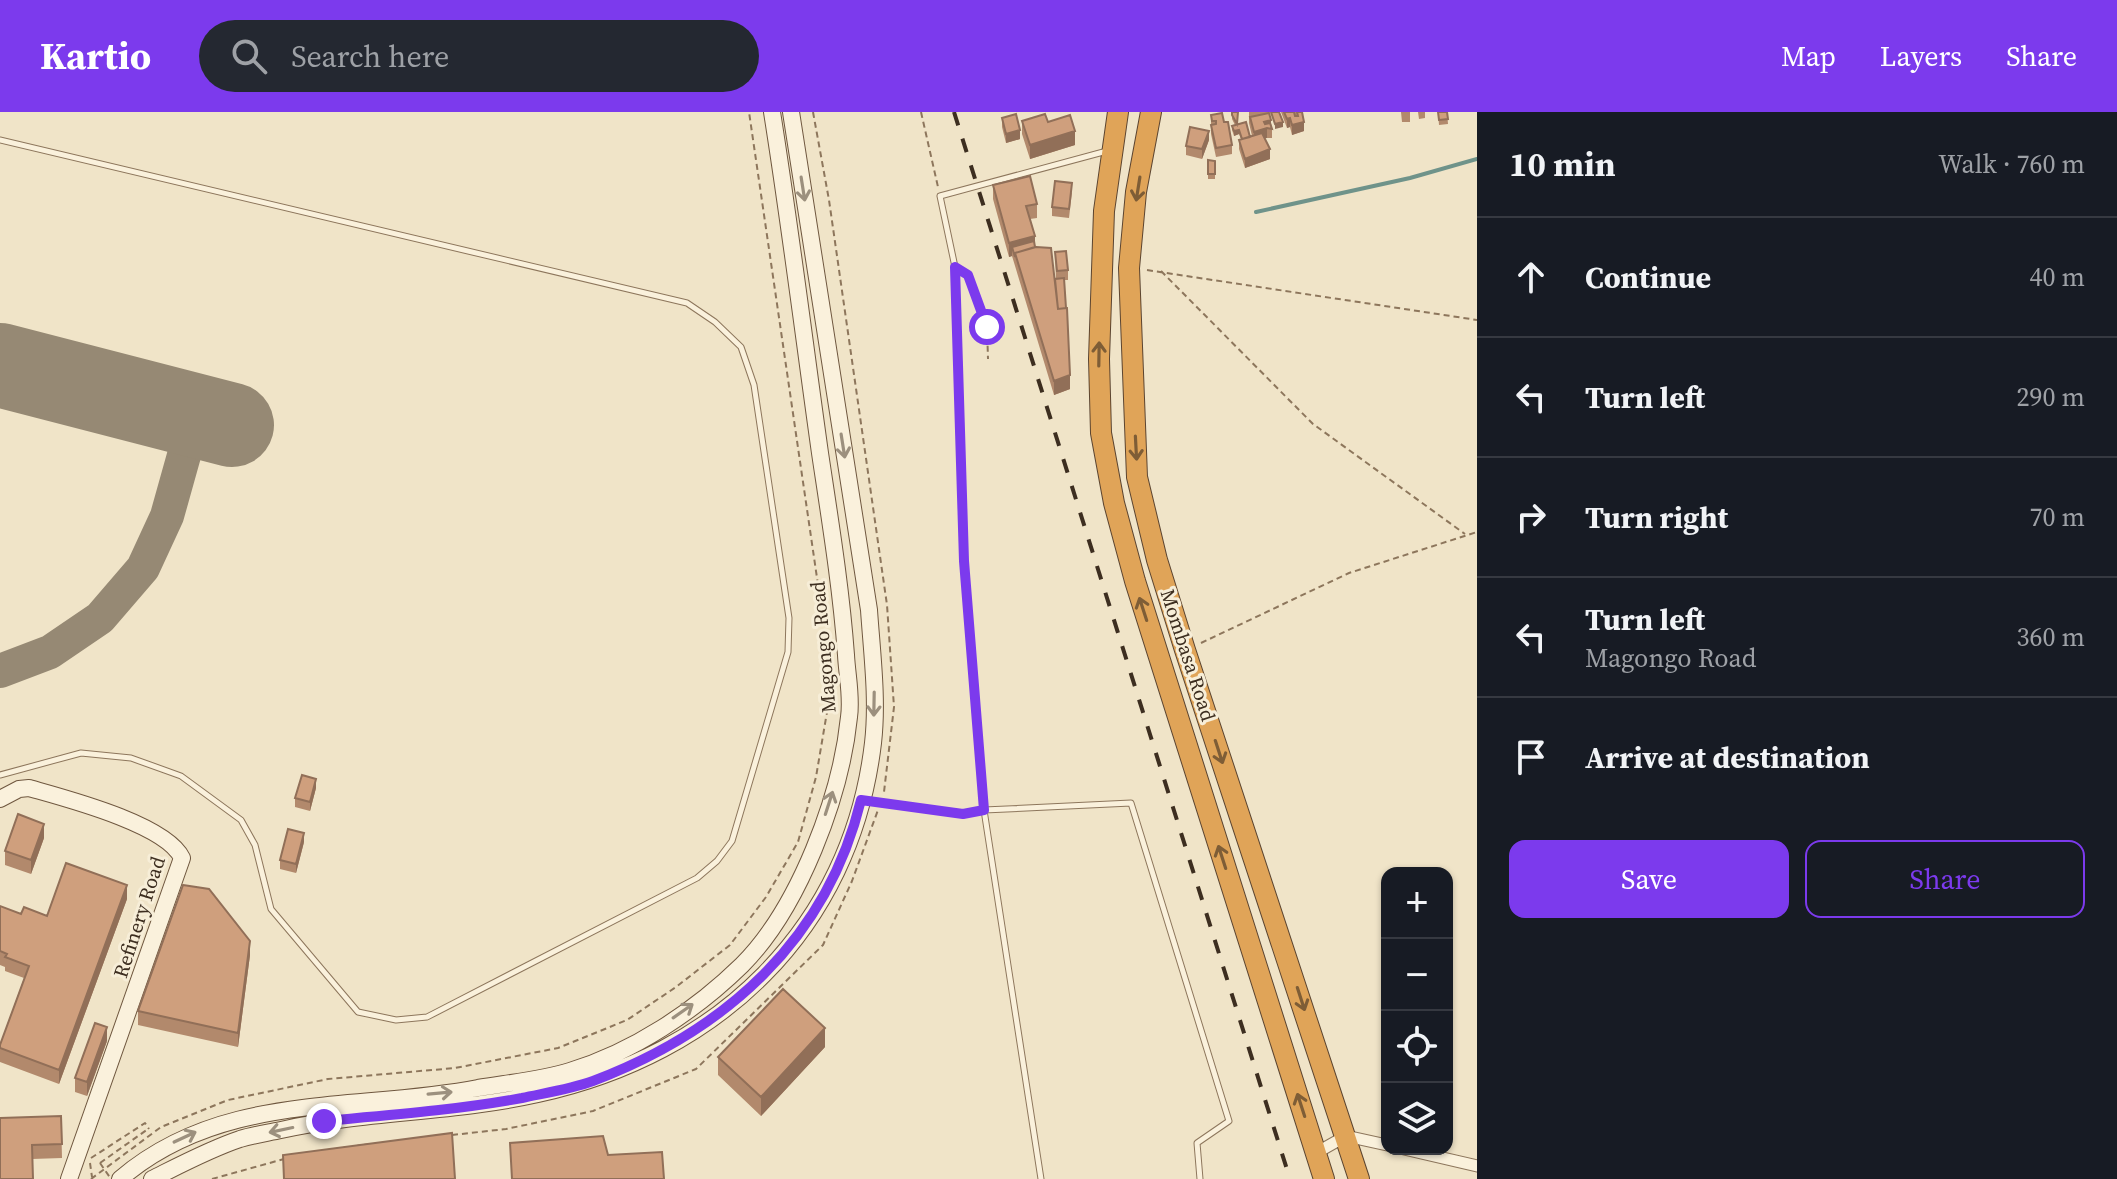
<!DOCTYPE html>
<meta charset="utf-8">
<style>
:root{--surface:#171b24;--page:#242831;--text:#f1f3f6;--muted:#9ea1a6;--line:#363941;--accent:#7c3aed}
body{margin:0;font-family:"Source Serif 4",serif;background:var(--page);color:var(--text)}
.controls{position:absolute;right:24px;bottom:24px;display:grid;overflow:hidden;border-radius:16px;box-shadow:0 2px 6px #0004}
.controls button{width:72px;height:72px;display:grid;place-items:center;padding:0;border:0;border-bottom:2px solid var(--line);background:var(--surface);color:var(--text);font:40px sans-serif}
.stop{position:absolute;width:24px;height:24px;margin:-18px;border:6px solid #7c3aed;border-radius:50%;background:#fff}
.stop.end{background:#7c3aed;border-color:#fff;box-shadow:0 2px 8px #0008}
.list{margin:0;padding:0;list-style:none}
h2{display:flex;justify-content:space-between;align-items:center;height:104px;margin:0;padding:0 32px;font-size:34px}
h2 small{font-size:26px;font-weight:400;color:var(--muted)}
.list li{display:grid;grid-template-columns:52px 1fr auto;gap:24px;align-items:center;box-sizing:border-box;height:120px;padding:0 32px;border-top:2px solid var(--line)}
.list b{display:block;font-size:30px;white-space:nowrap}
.list p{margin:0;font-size:26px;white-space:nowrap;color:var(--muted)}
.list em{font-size:26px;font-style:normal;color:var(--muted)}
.actions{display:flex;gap:16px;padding:24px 32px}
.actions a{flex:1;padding:18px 0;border:2px solid var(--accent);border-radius:16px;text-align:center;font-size:28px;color:var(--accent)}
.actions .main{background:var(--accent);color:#fff}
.icon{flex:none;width:44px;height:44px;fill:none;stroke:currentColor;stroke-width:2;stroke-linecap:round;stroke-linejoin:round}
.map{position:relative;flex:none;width:1477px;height:1067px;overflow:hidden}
header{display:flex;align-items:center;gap:48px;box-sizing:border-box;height:112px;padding:0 40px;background:var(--accent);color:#fff}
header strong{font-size:38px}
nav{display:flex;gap:44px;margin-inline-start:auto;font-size:28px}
.search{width:560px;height:72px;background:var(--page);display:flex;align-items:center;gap:20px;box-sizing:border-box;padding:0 28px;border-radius:44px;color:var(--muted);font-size:30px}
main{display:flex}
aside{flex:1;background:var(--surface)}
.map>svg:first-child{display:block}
</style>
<header>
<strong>Kartio</strong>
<div class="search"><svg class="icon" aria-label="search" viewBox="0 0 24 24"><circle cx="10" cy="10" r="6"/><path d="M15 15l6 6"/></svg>Search here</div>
<nav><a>Map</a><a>Layers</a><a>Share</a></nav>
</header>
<main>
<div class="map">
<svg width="1477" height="1067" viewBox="0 0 1477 1067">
<rect width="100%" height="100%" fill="#f0e4c8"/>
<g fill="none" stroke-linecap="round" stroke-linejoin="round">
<path stroke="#6f938a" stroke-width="4" d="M1256,100L1410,66L1477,47"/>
<path stroke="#968974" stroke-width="34" d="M0,559L50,540L100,506L143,456L167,404L195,304"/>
<path stroke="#968974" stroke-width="84" d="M0,253L232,313"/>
<g stroke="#8d765c" stroke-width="7">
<path id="lane" d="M0,28L687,191L715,210L741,235L754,273L789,506L788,540L732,729L717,749L697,766L427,905L396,908L358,900L271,797L255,733L241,708L181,664L131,646L81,641L0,663
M865,688L963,702L984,698L1131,691L1229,1009L1197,1031L1200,1067
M1041,1067L984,698L964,449L955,155L940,84L1107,39"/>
</g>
<g stroke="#8d765c" stroke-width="13">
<path id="street" d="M1404,1037L1477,1054
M1316,1041L1346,1024L1387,1033"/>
</g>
<g stroke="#6f573f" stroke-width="18">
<path id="secondary" d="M0,687L19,677L29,676C64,686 166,712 182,746L69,1067
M120,1067C223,979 354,1000 478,976C508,971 541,968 570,959C633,940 695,899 742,853C799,796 841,684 849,605C852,585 847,563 846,543C841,475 830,408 820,341C804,227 790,113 772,0
M152,1067C180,1053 210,1037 240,1027C253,1023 267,1021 281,1018C366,999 453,1001 538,982C717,943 851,818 873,631C878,588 872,542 869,498L791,0"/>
</g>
<g stroke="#5b4430" stroke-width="22">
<path id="highway" d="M1118,0L1104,99L1099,247L1101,321L1114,391L1135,469L1324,1067
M1151,0L1136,80L1129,156L1137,365L1157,448L1185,538L1359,1067"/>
</g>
<path stroke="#8d765c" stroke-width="2" stroke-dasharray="6 4" stroke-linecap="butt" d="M813,0L829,88L887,493L894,595L884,680
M921,0L938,75
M1147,158L1477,208
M1161,159L1313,312L1465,422
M963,160L968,163L987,215L988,247
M1201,531L1349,461L1477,420
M452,1023L506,1017L593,999L696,957L823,833L852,769L878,698
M314,1040L371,1032
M91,1046L145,1011L149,1017
M90,1051L92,1065
M100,1051L148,1017
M91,1067L161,1015L228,988L328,967L455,956L558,936L627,908L676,875L730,833L766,785L798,730L816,665L827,600L823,507L749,0
M212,1067L284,1047"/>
<use href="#lane" stroke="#faf1dc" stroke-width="5"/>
<use href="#street" stroke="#faf1dc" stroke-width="11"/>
<use href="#secondary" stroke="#faf1dc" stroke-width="16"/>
<use href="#highway" stroke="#e0a458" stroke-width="20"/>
<path stroke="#3d2e20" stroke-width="4" stroke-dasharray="14 14" stroke-linecap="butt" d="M954,0L1290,1067"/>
<path stroke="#8d765c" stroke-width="2" stroke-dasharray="6 4" stroke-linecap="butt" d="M100,1051L111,1067"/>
</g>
<path fill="#b2896c" d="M1232,0L1238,12L1250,25L1252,24L1249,11V0H1269L1272,17V26H1264L1270,47L1245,56L1239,37V28L1241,27L1239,22L1234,24L1232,18V14L1235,13L1232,7Z
M1281,0H1302L1304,19L1292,23L1290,15L1287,16Z
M1401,0H1410V10H1402Z
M1418,0H1425V6L1419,7Z
M1438,0H1447L1448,12L1439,13Z
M1211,3L1224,10L1232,33V42L1216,45L1211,22Z
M1002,6L1020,27L1006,31L1002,15Z
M1022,9L1048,10L1075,33L1030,47L1022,22Z
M1209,28L1202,47L1186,43V34Z
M1208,48L1215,49V67H1208Z
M993,73L1037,92V106L1030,107L1035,133L1055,173L1056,167L1055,140L1068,158V168H1064L1070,277L1054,283L1012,144L1009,145L993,87Z
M1072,80L1069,106L1052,104V95Z
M316,676L310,699L295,695V686Z
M44,726L31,762L5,753V739Z
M304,730L296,761L280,757V748Z
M127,787L59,972L0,950V933L24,866L5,859V855L0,853V794L21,802L47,804Z
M250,843L238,935L138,913V899Z
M107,929L87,984L75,980V966Z
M825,935L761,1004L718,963V945Z
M61,1004L62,1046L32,1047L0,1006Z"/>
<path fill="#916f58" d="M1290,6V15L1287,16V7Z
M1271,8V17L1267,16V26L1254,29V20L1264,10Z
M1283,10V15L1275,17V12Z
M1304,10V19L1292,23V13Z
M1020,18V27L1006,31V22Z
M1239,18V22L1234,24V19Z
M1075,19V33L1030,47V33Z
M1209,19V28L1202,47V37Z
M1270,37V47L1245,56V47Z
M1035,124V138L1012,135V144L1009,145V131Z
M1070,263V277L1054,283V269Z
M316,667V676L310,699V690Z
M44,712V726L31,762V748Z
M304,721V730L296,761V752Z
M127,773V787L59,972V958Z
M250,829V843L238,935V921Z
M107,915V929L87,984V970Z
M825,916V935L761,1004V985Z"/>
<path fill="#cf9f7d" stroke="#916f58" stroke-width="2" d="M1232,0H1238L1237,12L1232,3Z
M1271,0H1279L1283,10L1275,12Z
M1284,0H1294L1295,4H1298L1297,0H1302L1304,10L1292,13L1290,6L1287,7Z
M1438,0H1447L1448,7L1439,8Z
M1222,1L1224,10H1228L1232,33L1216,36L1211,13L1216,12V9H1212L1211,3Z
M1269,1L1271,8L1264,10L1265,12L1270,11L1272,17L1267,16L1254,20L1250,5Z
M1016,2L1020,18L1006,22L1002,6Z
M1045,2L1048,10L1070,3L1075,19L1030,33L1022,9Z
M1246,10L1250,25L1242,27L1239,18L1234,19L1232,14Z
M1190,15L1209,19L1202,37L1186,34Z
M1262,21L1270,37L1245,47L1239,28Z
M1208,48L1215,49V62H1208Z
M1030,64L1037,92L1026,94L1035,124L1009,131L993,73Z
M1055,69L1072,71L1069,97L1052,95Z
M1034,129L1035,135L1015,141V145L1012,135Z
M1036,135L1051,136L1058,197L1067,196L1070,263L1054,269L1015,141Z
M1066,139L1068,158L1057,159L1055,140Z
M1064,166L1066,196L1058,197L1055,167Z
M302,663L316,667L310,690L295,686Z
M18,702L44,712L31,748L5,739Z
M288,717L304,721L296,752L280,748Z
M66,751L127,773L59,958L0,936V933L29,854L5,845L7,842L0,839V794L21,802L24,795L47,804Z
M183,773L209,777L250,829L238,921L138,899Z
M783,877L825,916L761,985L718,945Z
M95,911L107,915L87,970L75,966Z
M61,1004L62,1032L32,1033L33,1067H0V1006Z
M452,1021L455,1067H284L283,1043Z
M603,1024L608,1043L662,1040L664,1067H512L510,1031Z"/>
<defs><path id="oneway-shaft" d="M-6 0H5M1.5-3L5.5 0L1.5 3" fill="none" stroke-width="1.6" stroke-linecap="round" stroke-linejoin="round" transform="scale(2)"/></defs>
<g stroke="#9c907e">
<use href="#oneway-shaft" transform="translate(803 77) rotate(81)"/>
<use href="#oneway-shaft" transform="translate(843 334) rotate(81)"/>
<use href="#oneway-shaft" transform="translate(874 592) rotate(91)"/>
<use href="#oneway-shaft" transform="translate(829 691) rotate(-72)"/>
<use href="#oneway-shaft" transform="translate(683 899) rotate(-35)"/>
<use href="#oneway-shaft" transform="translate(440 981) rotate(-5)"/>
<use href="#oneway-shaft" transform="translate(281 1018) rotate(168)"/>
<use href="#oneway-shaft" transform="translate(185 1025) rotate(-25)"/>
</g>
<g stroke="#7e5d36">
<use href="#oneway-shaft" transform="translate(1138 77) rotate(99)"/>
<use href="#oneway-shaft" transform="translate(1099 242) rotate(-89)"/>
<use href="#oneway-shaft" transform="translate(1136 336) rotate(87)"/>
<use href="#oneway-shaft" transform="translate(1143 497) rotate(-108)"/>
<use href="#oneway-shaft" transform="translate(1219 640) rotate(72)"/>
<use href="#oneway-shaft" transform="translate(1222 745) rotate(-108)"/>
<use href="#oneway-shaft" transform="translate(1301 887) rotate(72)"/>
<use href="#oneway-shaft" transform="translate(1301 993) rotate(-108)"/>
</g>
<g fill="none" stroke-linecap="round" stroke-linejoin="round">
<path stroke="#7c3aed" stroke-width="10" d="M324,1009C390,1003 457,998 522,986C545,981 571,977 593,969C725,919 827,828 861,688L963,702L984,698L964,449L955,155L968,163L987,215"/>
</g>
<g text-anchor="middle" stroke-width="6" stroke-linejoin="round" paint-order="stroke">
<g font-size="20" fill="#3d2e20" stroke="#f7eed8">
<text transform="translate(823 535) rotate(-95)" y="7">Magongo Road</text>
<text transform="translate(1188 543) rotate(72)" y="7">Mombasa Road</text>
<text transform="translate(139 805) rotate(-72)" y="7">Refinery Road</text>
</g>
</g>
</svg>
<div class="controls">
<button>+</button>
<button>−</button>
<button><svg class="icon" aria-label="locate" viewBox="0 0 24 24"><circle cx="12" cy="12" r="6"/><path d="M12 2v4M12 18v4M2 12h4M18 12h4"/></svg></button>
<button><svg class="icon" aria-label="layers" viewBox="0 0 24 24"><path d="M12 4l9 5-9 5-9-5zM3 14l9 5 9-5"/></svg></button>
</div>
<div class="stop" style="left:987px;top:215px"></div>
<div class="stop end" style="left:324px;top:1009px"></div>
</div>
<aside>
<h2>10 min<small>Walk · 760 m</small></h2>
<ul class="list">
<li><svg class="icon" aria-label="ahead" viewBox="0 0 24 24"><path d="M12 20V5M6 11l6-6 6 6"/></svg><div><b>Continue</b></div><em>40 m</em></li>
<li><svg class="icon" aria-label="left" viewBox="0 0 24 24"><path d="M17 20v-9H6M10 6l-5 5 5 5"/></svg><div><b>Turn left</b></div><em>290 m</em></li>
<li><svg class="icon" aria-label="right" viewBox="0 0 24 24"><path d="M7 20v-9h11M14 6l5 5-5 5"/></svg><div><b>Turn right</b></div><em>70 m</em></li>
<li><svg class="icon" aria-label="left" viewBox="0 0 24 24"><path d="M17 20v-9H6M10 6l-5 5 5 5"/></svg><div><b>Turn left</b><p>Magongo Road</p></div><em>360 m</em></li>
<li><svg class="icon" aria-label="arrive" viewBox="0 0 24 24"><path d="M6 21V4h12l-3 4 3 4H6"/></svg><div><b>Arrive at destination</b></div></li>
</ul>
<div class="actions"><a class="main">Save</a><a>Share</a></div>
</aside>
</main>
